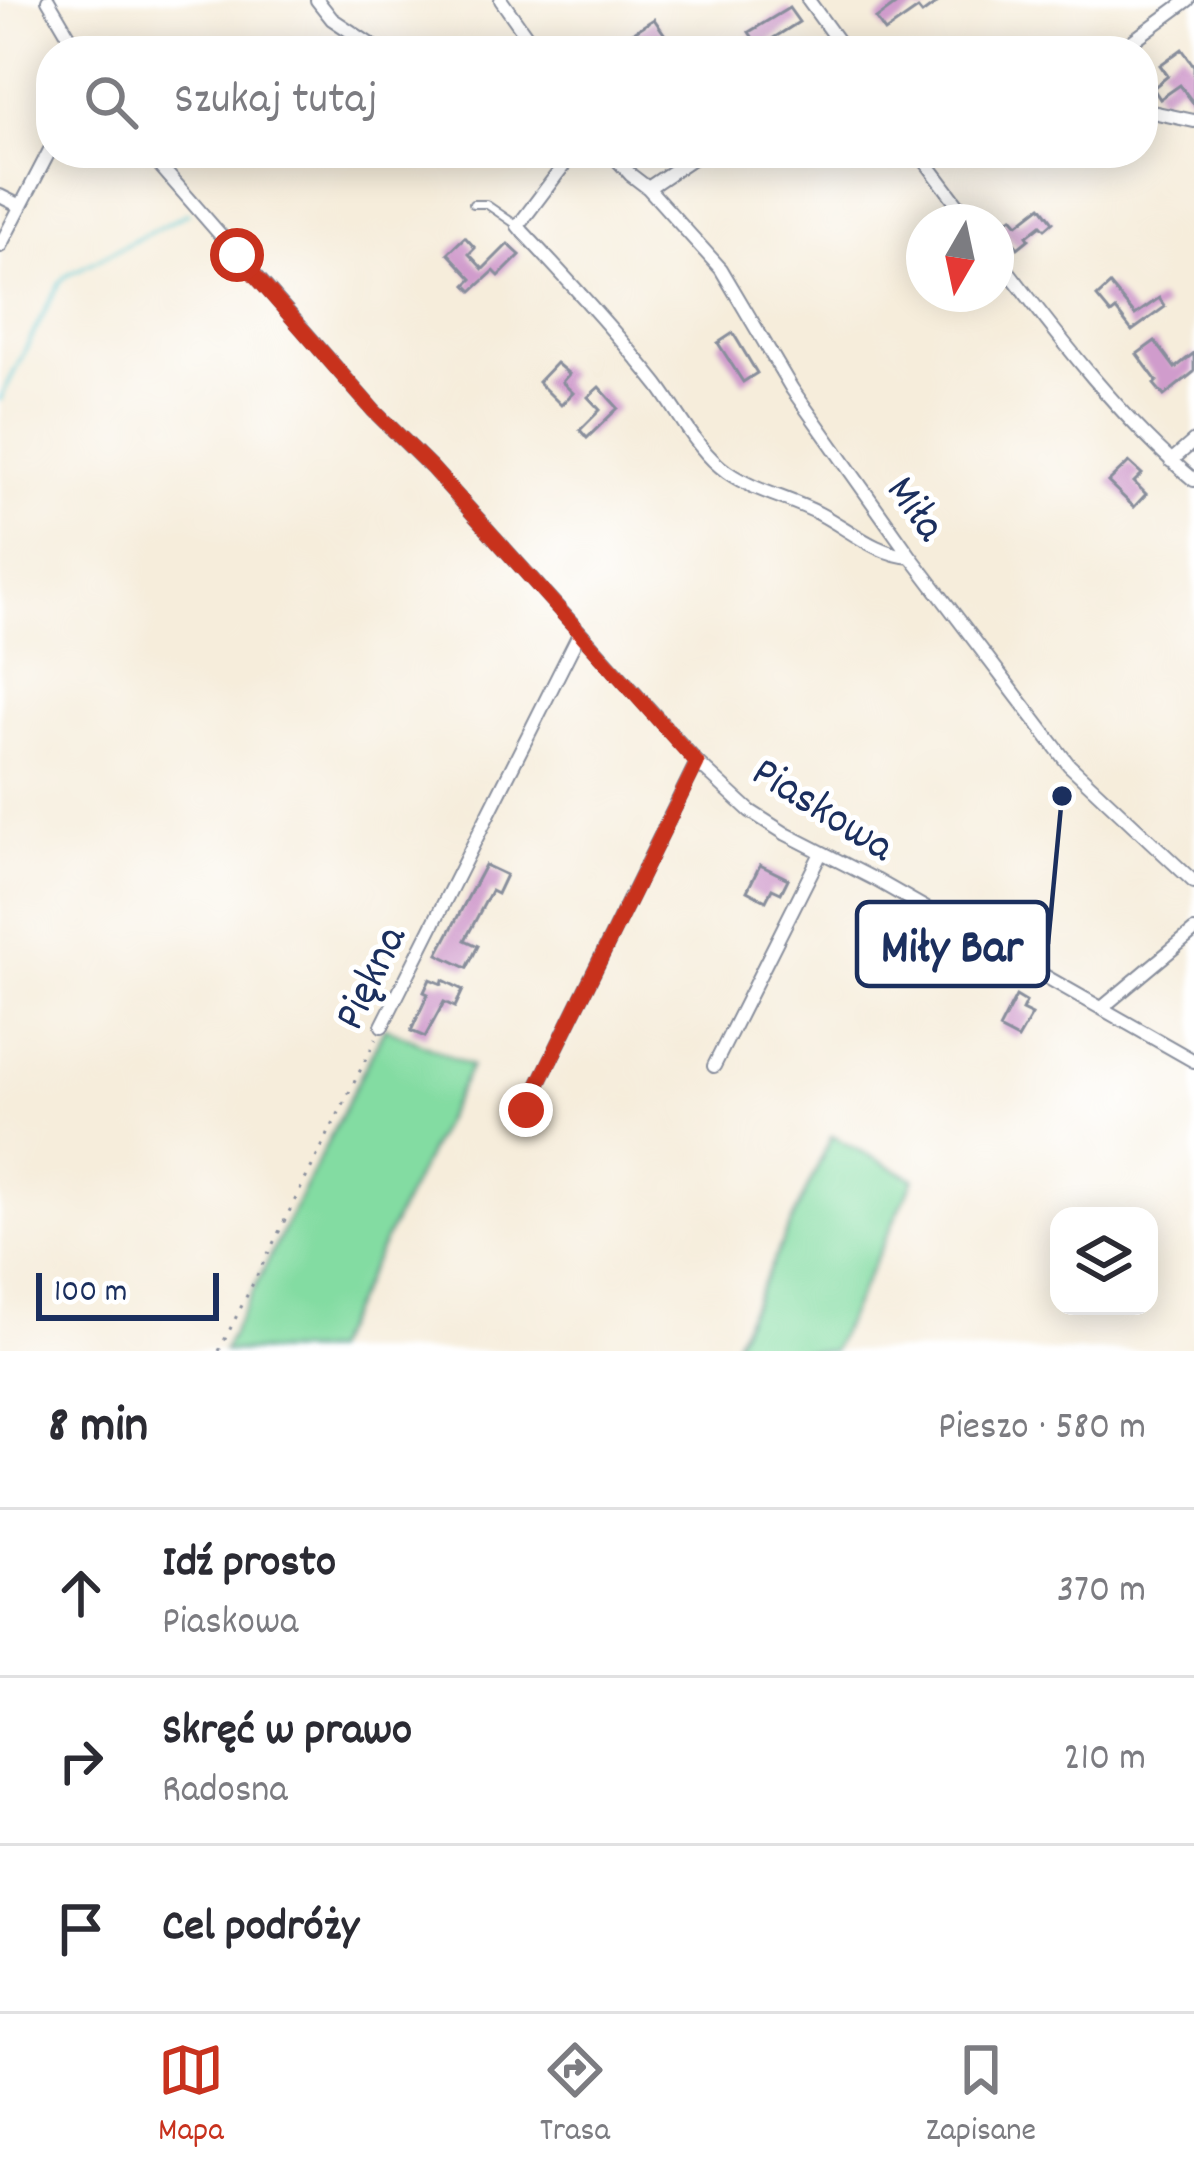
<!DOCTYPE html>
<html lang="pl">
<meta charset="utf-8">
<style>
:root{--surface:#fff;--page:#f7f7f7;--text:#2b2b33;--muted:#7c7c81;--line:#e1e1e2;--accent:#c8321e}
body{margin:0;font-family:Dekko,sans-serif;background:var(--page);color:var(--text)}
.controls{position:absolute;right:36px;bottom:36px;display:grid;overflow:hidden;border-radius:24px;box-shadow:0 6px 30px #0003}
.controls button{width:108px;height:108px;display:grid;place-items:center;padding:0;border:0;border-bottom:3px solid var(--line);background:var(--surface);color:var(--text);font:60px sans-serif}
.compass{position:absolute;left:906px;top:204px;width:108px;height:108px;border-radius:50%;background:var(--surface);box-shadow:0 6px 30px #0003;rotate:189deg}
.scale{position:absolute;left:36px;bottom:30px;width:183px;box-sizing:border-box;padding-left:12px;border:6px solid #1b2f5e;border-top:0;font-size:33px;line-height:42px;white-space:nowrap;color:#1b2f5e;-webkit-text-stroke:9px #fff;paint-order:stroke}
.stop{position:absolute;width:36px;height:36px;margin:-27px;border:9px solid #c8321e;border-radius:50%;background:#fff}
.stop.end{background:#c8321e;border-color:#fff;box-shadow:0 3px 12px #0008}
.list{margin:0;padding:0;list-style:none}
h2{display:flex;justify-content:space-between;align-items:center;height:156px;margin:0;padding:0 48px;font-size:51px}
h2 small{font-size:39px;font-weight:400;color:var(--muted)}
.list li{display:grid;grid-template-columns:78px 1fr auto;gap:36px;align-items:center;box-sizing:border-box;height:168px;padding:0 48px;border-top:3px solid var(--line)}
.list b{display:block;font-size:45px;white-space:nowrap}
.list p{margin:0;font-size:39px;white-space:nowrap;color:var(--muted)}
.list em{font-size:39px;font-style:normal;color:var(--muted)}
.icon{flex:none;width:66px;height:66px;fill:none;stroke:currentColor;stroke-width:2;stroke-linecap:round;stroke-linejoin:round}
.map{position:relative;flex:none;width:1194px;height:1351px;overflow:hidden}
.search{position:absolute;background:var(--surface);box-shadow:0 6px 30px #0003;left:36px;right:36px;top:36px;height:132px;display:flex;align-items:center;gap:30px;box-sizing:border-box;padding:0 42px;border-radius:48px;color:var(--muted);font-size:45px}
.sheet{height:660px;background:var(--surface)}
nav{display:flex;justify-content:space-around;align-items:center;box-sizing:border-box;height:168px;border-top:3px solid var(--line);background:var(--surface);font-size:33px;color:var(--muted)}
nav a{display:grid;justify-items:center;gap:6px}
nav .on{color:var(--accent)}
.map>svg:first-child{display:block}
</style>
<div class="map">
<svg width="1194" height="1351" viewBox="0 0 1194 1351">
<rect width="100%" height="100%" fill="#fff"/>
<filter id="ink" filterUnits="userSpaceOnUse"><feTurbulence type="fractalNoise" baseFrequency=".00833" numOctaves="2"/><feDisplacementMap in="SourceGraphic" scale="24" xChannelSelector="R" yChannelSelector="G"/><feConvolveMatrix kernelMatrix="1 2 1 2 8 2 1 2 1" color-interpolation-filters="sRGB"/></filter>
<filter id="wash" filterUnits="userSpaceOnUse"><feTurbulence type="fractalNoise" baseFrequency=".004" numOctaves="4" result="noise"/><feDisplacementMap in="SourceGraphic" scale="48" xChannelSelector="R" yChannelSelector="G"/><feGaussianBlur stdDeviation="2.7" result="paint"/><feColorMatrix in="noise" values="0 0 0 0 0 0 0 0 0 0 0 0 0 0 0 0 0 1.4 0 .05"/><feComposite in="paint" operator="in"/></filter>
<g filter="url(#wash)">
<rect width="100%" height="100%" fill="#f6eddb"/>
<path fill="#83dca2" stroke="#4f8680" stroke-width="3" d="M385,1027L471,1066L330,1351H223Z
M832,1136L914,1179L832,1351H731Z"/>
<g fill="none" stroke-linecap="round" stroke-linejoin="round">
<path stroke="#5dc9d3" stroke-width="3" d="M0,400L59,283L66,276L188,213"/>
</g>
<g id="blocks">
<path fill="#d09ccc" d="M902,0H941L922,14L918,9L885,32L876,19Z
M789,8L799,22L759,47L749,32Z
M654,19L676,51H647L634,32Z
M1182,49L1194,66V104L1180,85L1160,99L1153,88L1168,76L1160,65Z
M1041,206L1053,222L1045,229L1041,225L1027,236L1029,239L1018,248L1000,226L1012,217L1018,224Z
M465,237L475,248L469,254L483,269L508,244L520,255L499,276L494,271L472,291L466,285L472,279L448,253Z
M1110,285L1135,315L1159,298L1165,307L1132,331L1116,310L1111,314L1097,297Z
M733,333L757,373L743,382L718,343Z
M1155,341L1175,368L1194,353V372L1164,396L1154,384L1157,381L1137,354Z
M556,363L569,374L562,382L573,393L561,405L538,382Z
M599,387L618,408L587,438L580,430L600,410L588,397Z
M1129,462L1142,474L1134,482L1146,494L1134,507L1108,482Z
M485,865L506,875L497,894L491,891L465,940L478,946L467,968L438,954Z
M760,865L788,879L781,893L772,889L766,901L747,891Z
M430,979L442,984L443,980L463,990L455,1007L444,1002L425,1037L411,1031L428,994L424,992Z
M1016,996L1026,1002L1022,1010L1032,1015L1018,1039L999,1029Z"/>
</g>
</g>
<g filter="url(#ink)">
<use href="#blocks" fill-opacity="0" stroke="#888e9c" stroke-width="3"/>
<g fill="none" stroke-linecap="round" stroke-linejoin="round">
<g stroke="#888e9c" stroke-width="10">
<path id="lane" d="M473,204H486L518,226"/>
</g>
<g stroke="#888e9c" stroke-width="16">
<path id="street" d="M48,0L78,51
M317,0L332,19L380,51
M501,0L537,51
M808,0L845,51
M1119,51L1188,0
M1143,110L1194,121
M149,153L374,411L432,468L697,762L750,811L786,834L876,880L1194,1061
M573,153L518,226L523,232C570,282 616,332 658,385C679,413 698,452 727,472C756,492 790,498 820,514C850,530 876,554 911,557
M611,153L631,175L648,188L721,269L792,389L911,557L1069,765L1194,882
M919,153L971,222
M648,188L700,153
M0,196L20,206
M0,246L51,148
M996,255C1054,331 1121,420 1194,480
M1171,461L1194,441
M1103,1007L1194,931
M382,1026L579,634
M714,1066L821,853
M526,1110L697,762"/>
</g>
<path stroke="#888e9c" stroke-width="3" stroke-dasharray="3 9" stroke-linecap="butt" d="M219,1351L376,1039"/>
<use href="#lane" stroke="#fff" stroke-width="6"/>
<use href="#street" stroke="#fff" stroke-width="12"/>
</g>
</g>
<g fill="none" stroke-linecap="round" stroke-linejoin="round" filter="url(#ink)">
<path stroke="#c8321e" stroke-width="15" d="M237,255L374,411L432,468L697,763L526,1110"/>
</g>
<g text-anchor="middle" stroke-width="10" stroke-linejoin="round" paint-order="stroke">
<g font-size="45" fill="#1b2f5e" stroke="#fff">
<text transform="translate(919 506) rotate(54)" y="16">Miła</text>
<text transform="translate(825 806) rotate(32)" y="16">Piaskowa</text>
<text transform="translate(367 976) rotate(-64)" y="16">Piękna</text>
</g>
</g>
<path fill="none" stroke="#1b2f5e" stroke-width="4.5" d="M1062 796L1048 944"/>
<circle fill="#1b2f5e" stroke="#fff" stroke-width="4.5" cx="1062" cy="796" r="12"/>
<rect fill="#fff" stroke="#1b2f5e" stroke-width="4.5" x="857" y="902" width="191" height="84" rx="12"/>
<g font-size="48" text-anchor="middle" font-weight="bold" fill="#1b2f5e">
<text x="952" y="961">Miły Bar</text>
</g>
</svg>
<div class="controls">
<button><svg class="icon" aria-label="layers" viewBox="0 0 24 24"><path d="M12 4l9 5-9 5-9-5zM3 14l9 5 9-5"/></svg></button>
</div>
<svg class="compass" viewBox="-18 -18 36 36"><path d="M0-13l5 13h-10z" fill="#e53935"/><path d="M0 13l5-13h-10z" fill="#7c7c81"/></svg>
<div class="scale">100 m</div>
<div class="stop" style="left:237px;top:255px"></div>
<div class="stop end" style="left:526px;top:1110px"></div>
<div class="search"><svg class="icon" aria-label="search" viewBox="0 0 24 24"><circle cx="10" cy="10" r="6"/><path d="M15 15l6 6"/></svg>Szukaj tutaj</div>
</div>
<section class="sheet">
<h2>8 min<small>Pieszo · 580 m</small></h2>
<ul class="list">
<li><svg class="icon" aria-label="ahead" viewBox="0 0 24 24"><path d="M12 20V5M6 11l6-6 6 6"/></svg><div><b>Idź prosto</b><p>Piaskowa</p></div><em>370 m</em></li>
<li><svg class="icon" aria-label="right" viewBox="0 0 24 24"><path d="M7 20v-9h11M14 6l5 5-5 5"/></svg><div><b>Skręć w prawo</b><p>Radosna</p></div><em>210 m</em></li>
<li><svg class="icon" aria-label="arrive" viewBox="0 0 24 24"><path d="M6 21V4h12l-3 4 3 4H6"/></svg><div><b>Cel podróży</b></div></li>
</ul>
</section>
<nav>
<a class="on"><svg class="icon" aria-label="map" viewBox="0 0 24 24"><path d="M3 6l6-2 6 2 6-2v14l-6 2-6-2-6 2zM9 4v14M15 6v14"/></svg>Mapa</a>
<a><svg class="icon" aria-label="directions" viewBox="0 0 24 24"><path d="M12 3l9 9-9 9-9-9zM9 14v-3h6M13 9l2 2-2 2"/></svg>Trasa</a>
<a><svg class="icon" aria-label="saved" viewBox="0 0 24 24"><path d="M7 4h10v16l-5-4-5 4z"/></svg>Zapisane</a>
</nav>
